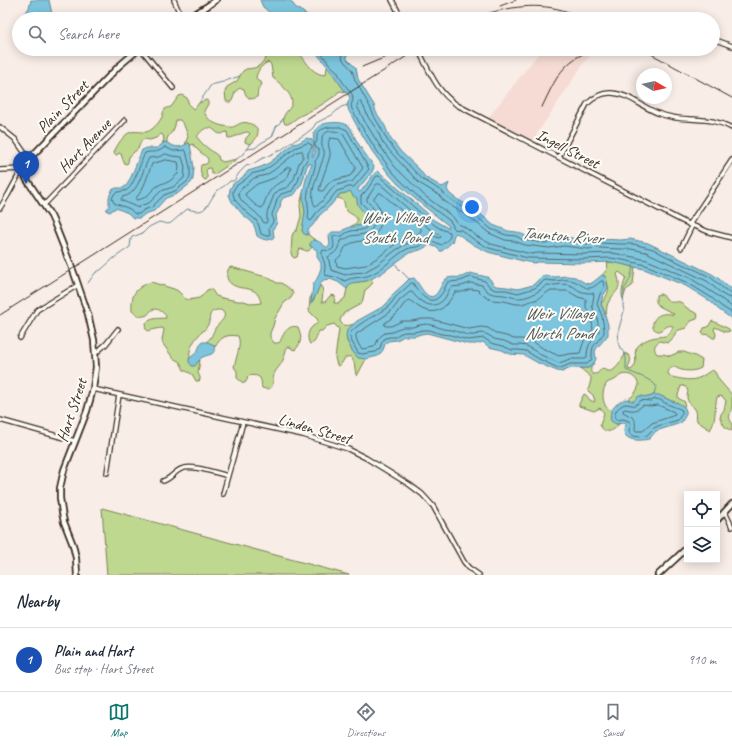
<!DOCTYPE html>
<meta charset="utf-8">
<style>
:root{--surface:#fff;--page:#f2f2f3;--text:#1f2937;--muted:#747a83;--line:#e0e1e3;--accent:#0f766e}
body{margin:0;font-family:Caveat,sans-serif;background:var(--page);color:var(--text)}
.controls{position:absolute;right:12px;bottom:12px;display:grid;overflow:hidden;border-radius:0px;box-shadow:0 2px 10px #0003}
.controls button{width:36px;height:36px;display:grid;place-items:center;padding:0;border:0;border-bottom:1px solid var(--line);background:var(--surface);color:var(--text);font:20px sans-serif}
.compass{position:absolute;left:636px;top:68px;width:36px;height:36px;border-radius:50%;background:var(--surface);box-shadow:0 2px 10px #0003;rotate:99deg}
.you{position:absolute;left:472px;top:207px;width:14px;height:14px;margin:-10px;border:3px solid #fff;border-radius:50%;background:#1a73e8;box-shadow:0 0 0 6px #1a73e833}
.badge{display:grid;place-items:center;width:26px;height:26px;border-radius:50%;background:var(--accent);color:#fff;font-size:13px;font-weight:700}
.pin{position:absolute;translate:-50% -33px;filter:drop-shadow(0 1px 2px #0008)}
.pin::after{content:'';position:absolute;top:21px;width:14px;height:12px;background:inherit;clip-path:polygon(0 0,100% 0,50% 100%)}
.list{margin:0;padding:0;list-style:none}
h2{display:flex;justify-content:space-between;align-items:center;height:52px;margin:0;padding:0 16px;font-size:17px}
h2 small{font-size:13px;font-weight:400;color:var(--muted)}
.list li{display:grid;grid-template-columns:26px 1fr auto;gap:12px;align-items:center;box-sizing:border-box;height:64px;padding:0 16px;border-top:1px solid var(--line)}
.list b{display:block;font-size:15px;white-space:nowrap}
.list p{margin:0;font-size:13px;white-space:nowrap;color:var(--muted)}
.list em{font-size:13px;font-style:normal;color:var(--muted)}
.icon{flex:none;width:22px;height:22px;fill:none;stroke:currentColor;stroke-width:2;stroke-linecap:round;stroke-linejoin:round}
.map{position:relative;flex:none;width:732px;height:575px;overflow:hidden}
.search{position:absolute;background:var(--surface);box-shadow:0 2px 10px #0003;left:12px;right:12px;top:12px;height:44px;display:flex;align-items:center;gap:10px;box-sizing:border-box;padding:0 14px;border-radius:22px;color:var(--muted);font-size:15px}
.sheet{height:116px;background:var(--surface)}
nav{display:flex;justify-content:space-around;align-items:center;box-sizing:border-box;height:56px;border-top:1px solid var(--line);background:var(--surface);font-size:11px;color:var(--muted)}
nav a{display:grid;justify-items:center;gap:2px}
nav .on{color:var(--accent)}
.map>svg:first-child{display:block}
</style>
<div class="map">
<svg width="732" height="575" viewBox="0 0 732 575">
<rect width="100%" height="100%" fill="#f9ede7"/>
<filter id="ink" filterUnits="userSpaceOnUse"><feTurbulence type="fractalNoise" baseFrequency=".025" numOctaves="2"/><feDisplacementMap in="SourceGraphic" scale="8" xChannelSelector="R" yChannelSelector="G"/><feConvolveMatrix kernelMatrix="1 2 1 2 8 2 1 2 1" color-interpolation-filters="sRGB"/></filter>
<g filter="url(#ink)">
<path fill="#f5dbd3" d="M542,49H591L592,53L583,64L533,140L488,118Z"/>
<path fill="#bed88f" stroke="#7c8156" d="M267,49H295C306,58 309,73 324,75L326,74L327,67C335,75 339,84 346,92L341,91L338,92L335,96L318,107L298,117L293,121L288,124H285L283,119C284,113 288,111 291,106C296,97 280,83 273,78L271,65L269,62C262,64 257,71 256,78L258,81L261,82L262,85C257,88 258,92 257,97C250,102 245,96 244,89L241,88C233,90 235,97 231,102H228L226,101L225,92L227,87L237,81L241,74L243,71L246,69L254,68L259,66L266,58Z
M182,95L187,98L189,105L193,109L195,108L199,103L206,100L208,101V104L204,111C207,120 214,124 223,126C226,126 230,128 233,127C238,125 242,121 248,123C256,125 261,130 256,138C254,142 252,143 249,144L245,142L246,138L250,134L248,132C241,132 236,138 228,138L227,132C225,132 222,134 220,134C216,133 214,129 211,128C204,127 200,132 197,137C203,146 211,150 218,156L219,160L223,162L237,159L215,174H212L210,168H208C204,171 208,175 207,179L205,180C200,177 200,169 201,165L206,164L208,162V159C205,155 202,154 199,151C196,149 195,146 193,144L190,146V144L188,143L185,145L188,136L184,125L180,120H176C175,124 175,128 172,132C170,134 168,136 167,139V143L165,142L162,143L164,140L163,135L161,134L156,138L150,140L145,139L141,141L138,149L134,152L129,157L128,162L127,164L124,163L121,154L119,153L117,155H115L114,153C116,146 124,134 131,132C139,130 145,135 152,129C156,126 160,121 162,117C164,111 163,108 171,107L179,96Z
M349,191C351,192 354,196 357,198C357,206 361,207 366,213V222L362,225L350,227C363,220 356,217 348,212C342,207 348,199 337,198L340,194L346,193Z
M303,193V199L305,212L302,231L306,235L308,234L312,238L316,240H313L310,246L312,247C307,254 307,250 300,249L299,250L297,257L294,258L292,256L291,253L292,236L293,233L297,230L301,216L300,205Z
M607,262L617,263L635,267L633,284L632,286L626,290L623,299C620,292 624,284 626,277L619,272L617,274C623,291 615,290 608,303C606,307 607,311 606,315L601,304C610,292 610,289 605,276L602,275C606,271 609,268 607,262Z
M231,267L259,275L267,277L277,283H281L286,286L292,291L293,294L291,298L284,303L280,310L275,318L273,326L270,333V337L274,343H278L280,342C283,334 288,324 298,327C302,336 302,343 295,350L292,349L290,347H287C285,352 285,357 282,362C280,366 277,369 275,372C271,378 277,393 262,388C261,385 262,381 260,378C258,375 252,375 248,376L247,380L245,383H243L237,378V371L234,367C236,357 242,345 238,336C226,334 221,337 215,347L214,345L206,342C213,337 212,333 216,327C219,323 228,317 223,312C222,310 220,310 218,310C216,310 213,311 212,312C208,315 211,322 207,326C205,330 206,328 203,331C196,337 188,348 190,357L189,359L196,364L200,360L198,373L200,377V380L199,381H196L192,374L184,370L180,362L173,358L163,344L162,340L164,330L163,328C157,328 153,330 148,331L145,328L146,323C153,317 157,319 166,318V316C163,312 157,307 152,310C150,311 149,314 147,315C141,318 136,315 132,311C131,294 135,288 151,282L174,289L178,291L186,299L189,300L199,298L202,296L207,290L211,289L216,296L222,298L238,301H244L253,304L261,303C260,297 257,292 252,290C249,289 245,288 242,288C230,286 223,279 229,268Z
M371,279L373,283L368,288L365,290L362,303L359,305L344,313L340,320C341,327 348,326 354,324C349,327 346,336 347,341C352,350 354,358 366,359L357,376L356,375L354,362L351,357C343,355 344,363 339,366L337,365L335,358L339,329L334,324L327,326L322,331H319C316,336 317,343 310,344C307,339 307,332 312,327C315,324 317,325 318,320L309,311L310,298L312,295V302L314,299L320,285C325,291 322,295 322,302H325L330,296L332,295L335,296V298L334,303H339L345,298L347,289L350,283L366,281Z
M660,294C666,296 666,300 670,302C673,303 676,301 680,302C683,303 684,306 687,308C691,311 695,312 698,315L697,319L691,321L686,328L679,330L676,332L673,338L668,343L660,341C654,344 653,349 657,354H663L670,356L679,352H684L695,356L702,360L701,368C694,372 682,372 675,367C671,367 669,369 668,373L669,375L672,377C682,379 691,382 701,377C705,375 708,372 712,370L715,372L719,380L732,395C732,399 732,403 732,406C731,413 727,417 732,423V431L725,427L720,418L721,414L724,410L726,401L723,397L720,396L717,397C714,408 717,420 710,430L697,421C696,418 697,414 696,411C694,406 688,404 687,398C687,392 690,390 684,386H681L678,395V398L685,402L684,407L677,403L669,400L661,396L654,395L649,397L639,396C634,400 635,404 628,399C634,396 636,392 639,385C637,378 630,372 621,375C618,377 619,377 616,379C613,381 610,381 607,383C603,388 602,396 604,402C605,406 607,409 612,411L611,413L616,424H619C613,432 605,435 600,425L604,413L600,408L594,411L579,406V404L584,394L586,395L590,400L594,402L595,401L593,395L588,391L591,380V377L580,368H588L592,366C590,369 590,375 595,374C598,374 600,370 602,368C604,369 606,370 608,371C615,373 622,360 625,354H627C634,358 629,363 628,369L631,370C641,362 631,354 638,346C642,341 652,337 658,337C661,336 664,337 667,335C670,334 671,330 673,327V326C663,323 663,337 653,328C651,316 663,311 673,315L674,314L659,306L656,302V295Z
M713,321L729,329L730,331L726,332L715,327L714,329L716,334L715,338H713L709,335L703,334L702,333L704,328L708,327L711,322Z
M102,508L349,575H107Z"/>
<path fill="#7dc5de" stroke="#638791" d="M31,0H49L52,14L50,19H20L29,8Z
M260,0H290L296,8L314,19H273L271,17L269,12L263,7Z
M312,49H342L347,53V59L356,68L358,79L374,105L376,112L385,126L390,138L401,152L419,169L425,177L442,187L446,185L449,183L447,189L449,193L455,198L477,211L493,225L508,231L517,232L526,236H533L546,239L564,237L588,240L600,239L621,240L630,239L648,243L712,274L718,278L727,286L732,289V319L718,309L710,301L686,286L644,269L611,262L583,263L538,262L534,263L527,262L488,252L474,245L458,234L456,233L454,235L452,242L442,251H440L436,247L430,245L420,250L409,253L382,273L371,279L366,281L351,283L347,289L338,282L330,279L323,280L321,283L314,299L311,303L313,285L317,279L321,268V263L317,257V250L310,246V244L313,240L318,241L326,247H328L330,245L329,236L332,232H342L343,230L350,227L362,225C373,215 361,212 358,205C357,203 357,200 357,198L353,196L350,191L346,193L340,194L331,205L319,216L313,225L308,230V235L304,234L302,231L305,212L303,199V193L306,179L310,168L312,165V164H309L307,166L302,183L295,194L293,195L283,198L281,201L280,207L276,215L277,223L273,229L274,237C269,242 263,240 257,236L255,228L252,222L243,215L232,202L229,195L230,189L233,184L244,176L248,171L261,167L269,163L293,144L298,143L307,138L312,140C316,146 313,150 312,156L313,157C319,145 311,140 314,133C316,127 323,123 329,123C335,122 345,122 350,127C352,130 353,133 354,136C359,146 366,155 373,165L374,167L372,172L358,189V191L360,192L361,191L374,174L378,171L427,213L432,219L446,227L448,228L449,226L420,203L398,184L388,173L372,151L357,126L349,111L347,105L350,98L349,96C336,80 327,63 312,49Z
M165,142C174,146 178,150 188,143L190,144L194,168L193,179L191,183L177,194L166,198L154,211L145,214L140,218H133L128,213L116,208L114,209L110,212L107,211L106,210L109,206V197L112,190L116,188H123L127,185L131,177L142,150L147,148H157Z
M470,273L487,277L490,279L493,284L496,286L507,287L518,289L533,285L542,276H548L555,277L567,276L575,277L585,283L589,284L592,283L602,275L606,277L608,288L603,296L601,304L604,311L608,325V335L596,349L595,352L596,359L594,363L592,366L588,368H571L562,372L557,371L538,363L524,355L510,354L502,350L489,347L483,342L476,344H468L427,333L421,334L415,336H404L397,340L388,341L385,344L383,350L378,356L366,359L358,358L353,352L347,341L346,336L347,330L357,321L384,306L388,302L393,294L404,284L409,279L414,278C420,284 429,308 439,290C441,287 442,282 446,279C450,276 456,278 461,277C465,276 467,274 470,273Z
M203,342H208L214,345C216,357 209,353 201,358C199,360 197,363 195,366H192L189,362V359L197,352L201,343Z
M654,395C657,395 658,394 661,396C663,397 665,398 667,399C672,402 685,403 686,411C687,415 683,419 681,423L656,431L649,439C641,441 623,442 624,429C625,427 626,425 627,423H623L616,424L611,421C608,410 616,403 626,399C638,402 630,403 639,396L649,397Z"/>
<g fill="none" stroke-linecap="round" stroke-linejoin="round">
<path stroke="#55686b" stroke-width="1" d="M318,49L330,65L337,71L342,81L352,94L353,99L351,106L352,109L360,124L375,148L391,170L401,181L422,200L450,221L452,224L454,229L461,230L476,241L489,248L528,258L583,259L611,258L623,260L646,265L688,283L712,298L721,306L732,313
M340,49L343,60L352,70L355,80L370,107L375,118L381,128L387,140L398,154L423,180L429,183L438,189L442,191L446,196L453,201L475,215L491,229L506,235L516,236L523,240L545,243L564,241L588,244L600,243L620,244H633L653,249L662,254L684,265L696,270L710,277C717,282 724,291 732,293
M329,127H340L347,130L369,169L354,187H348L344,189L337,191L328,202L316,213L312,220L310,221L308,218C310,209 306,201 308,192C309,183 317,167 315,161C318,158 321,152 318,149C317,147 315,147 314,145C319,140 316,140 317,135C318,130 325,128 329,127Z
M333,131L339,132L343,134L363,168L352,182H347L334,186L324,199L317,206H315C307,193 321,169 324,155C325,151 323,149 322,146C321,143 323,139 322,136L327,132Z
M330,138L339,139L356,168L350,176L332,181L328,184L323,191H321L319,190C322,178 327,167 330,156C331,149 326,145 330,138Z
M308,143L312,145V147L308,153V159L304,164L298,181L292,191L281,194L277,199L275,207L272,214L273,222L269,228L270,235L266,236L261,234L259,226L256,220L246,212L235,200L233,194V191L236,186L246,179L251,174L263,171L271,166L295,148Z
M165,147L173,151L185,150L186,151L190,167V177L188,181L175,191L164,195L152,207L144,210L139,214H135L130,209L114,203L112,198L115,193C119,191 123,192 127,190C134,186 141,161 145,153C154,150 155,155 165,147Z
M302,151L303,153V157L299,163L294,179L288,187L279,190L274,195L267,213V221L266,223H264C261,219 259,215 255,212C249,207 240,202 238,193L242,188L254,178L266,175L274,170L297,152Z
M166,154L172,156L182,157L185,167L184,178L173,187L161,191L149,203L142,205L138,208L121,200L122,197C126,196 130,195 133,191C140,184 144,167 149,158L158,157Z
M166,160L178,162L179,167L178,174C175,176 172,180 168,182C165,183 162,183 159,185C150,190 149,199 136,200V198C145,188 147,176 152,164Z
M288,167H290L291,168C286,187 279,178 270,191C266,196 265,203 262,208C256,207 250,200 245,195L246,193L257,184L266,181L274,178Z
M377,176H379L424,216C432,223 439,230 450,232C451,239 446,241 441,245C435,242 431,239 424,243C421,245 422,245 419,246C415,248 411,247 407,249C394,256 385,268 372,274C363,279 353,276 345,281L339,278L325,275C324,271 325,269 325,265C324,259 321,257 322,252L323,250C338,253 333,244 333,236C336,235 339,237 342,236C345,234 347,232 351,231C355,230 360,231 364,229C371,226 372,215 368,210C366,207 363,205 361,203V196L366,191Z
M377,184H380L421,220L427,227L440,235L441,237L439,238L434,236H428L417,242L406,244L396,250L377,265L364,272L352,273L345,275L331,270L328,257C336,252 338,251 340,241C344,240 347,238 351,236C356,235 362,235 367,233C375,229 378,216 373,208C371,205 369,203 367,201V199Z
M379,193H381L417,224L421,229V231L415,236L407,237L398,242L380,256L366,265L345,268L337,266L336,260C338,258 341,256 342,254C344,251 344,247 347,246C353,241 361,242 368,239C379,235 384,221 380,210C379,206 376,203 374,199Z
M471,277L485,281L490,287L495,290H506L518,293L535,288L545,280C548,280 551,281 554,281C560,281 564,279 570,280C585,283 585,296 601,281H603L604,287L600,294L597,304L602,316L604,329V333L593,347L592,352V358L591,360L587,364H570L561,368H558L539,359L526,351L519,350H512L503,346L491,343L484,338L468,340L451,335L441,334L430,330H423L414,332H404L399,334L395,337H390L385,338L382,342L380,348L376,352L362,354L358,353L351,340L350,336L351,332C359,323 375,316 385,309C390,306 392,302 395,298C399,293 406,289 411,283H413C418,292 429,308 440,296C444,292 445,286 448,282L460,281Z
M471,283L482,285C489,295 492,294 504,295C508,296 512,297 516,298C528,299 538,292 547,285C554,286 562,283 569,285C574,286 576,289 580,291C584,293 589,293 593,293L594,295L592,306L597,317L599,331C592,342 587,343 587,358L585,359H570L559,363L541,355L527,346L520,345H513L504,341L494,339L490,336L486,334L481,333L475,335H468L452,330L443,329L435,326L427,324L419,325L413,327H403L397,329L393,332L385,333L382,335L378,339L376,345L374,347L362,349C359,346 355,338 356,334L389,313L394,308L400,300L410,292H412C420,303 434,312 445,298C447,294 449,290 451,287L461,286Z
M471,289L478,290L484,296L491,300L504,301L516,304H522L538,299L549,291H568L578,297L586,299V307L591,317L593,329L584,341L580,353L569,354L559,356L544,349L535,343L530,341L522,339H514L506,336L497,334L488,328L481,327L469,329L431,319H422L412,321H402L391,326H386L384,325L385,323L397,314L404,304L409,300L411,301C430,318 443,314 455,292H462Z
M732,298L727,297L722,294L707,281L646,252L631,249H620L600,248L588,249L564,246L549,248L525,245L514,241L505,240L489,233L472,219L450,205L443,200L439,195L419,183L412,175L395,157L383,143L377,130L368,117L365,109L361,102L359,101L358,103L357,106L365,122L380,146L395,167L425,196L453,217L458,224L463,226L478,237L491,244L531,254L538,253L583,254L612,253L624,255L647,260L690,278L715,294L732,307
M656,399C660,399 662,401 665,403C671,406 676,407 682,410V413L678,420L658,426L654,428L646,436C639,437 632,438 629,431L631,424L629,421L623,419L617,420L615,419C614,411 618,407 625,404C634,404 633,409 641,400L650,401Z
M658,405L674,412L675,413V415L652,423L643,431H635C636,416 635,419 623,412V410L625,409C633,411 637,411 643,405L650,406Z"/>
<path stroke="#638791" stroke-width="1" d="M199,103L211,85L223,82L228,80L240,76
M247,149L255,148L261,143L272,137L276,127L283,119
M237,159L244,153L251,144
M395,263L399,269L409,279
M633,266C631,276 630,281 624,289V293L623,306L624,311L619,328L618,342L620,348L625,354L626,358V370C634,374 652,379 656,386L654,395
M88,283L95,273L102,269L114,258L130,247L131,239L132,237L143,233L149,227L159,222L168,224L171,223L186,210L188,209C191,210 195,211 198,211C207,212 211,197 217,191C221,187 226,186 230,181H234L239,173L246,166L253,164L261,159L281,150L292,142L304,135L313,128L316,123L332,115L341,107L348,105"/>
<g stroke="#3b2a1e" stroke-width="6">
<path id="minor" d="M174,0L182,19
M392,0L402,19
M713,39L732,46
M141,49L173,88
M418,49C429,70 436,91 457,105L684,222L709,232L732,238
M0,127L15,139L29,159
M559,157L587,104C594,97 602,92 612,93C629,94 643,108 660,114C669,117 680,119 690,119C706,120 717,120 732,128
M0,170L22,169L8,195L0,208
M44,205L125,120
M689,225L732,160
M681,248L692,226
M20,338L37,310L78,285
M96,353L106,344L118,329
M93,389L303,435L348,449L366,458L410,485L422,494L433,506L464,562L469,568L479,575
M0,420L75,441
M107,473L119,395
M163,481C171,479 174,472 181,469C192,464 216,473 228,476
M223,494C229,470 237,446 243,422
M725,512L732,527"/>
</g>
<g stroke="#3b2a1e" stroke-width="8">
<path id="major" d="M187,19L206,7L216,0
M717,520L732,504
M77,575L76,558L73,545L64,522L62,512L60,498V488L64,470L87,411L93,389L96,367L94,340L88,314L74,273L55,225L51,216L27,180L22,169L27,162L32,156L119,66L139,49
M658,575L687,548"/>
</g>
<use href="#minor" stroke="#fdfcf7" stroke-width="3.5"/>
<use href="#major" stroke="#fdfcf7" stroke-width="4.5"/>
<path stroke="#3b2a1e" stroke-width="1" d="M500,6L516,0
M474,18C502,8 533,2 562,10C570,12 578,16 586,19
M642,49L732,98
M355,51L375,49
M362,67L405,49
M542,107C556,78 562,61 594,49
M0,315L418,49"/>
</g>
</g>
<g text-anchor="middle" stroke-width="4" stroke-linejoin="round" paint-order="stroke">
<g font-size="16" fill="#3b2a1e" stroke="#fdfcf7">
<text transform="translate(62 106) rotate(-46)" y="6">Plain Street</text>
<text transform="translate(84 145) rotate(-46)" y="6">Hart Avenue</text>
<text transform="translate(568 148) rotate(27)" y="6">Ingell Street</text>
<text transform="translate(71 410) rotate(-72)" y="6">Hart Street</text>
<text transform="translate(315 428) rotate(16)" y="6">Linden Street</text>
</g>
<g font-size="17" font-style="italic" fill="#4f5858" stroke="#fdfcf7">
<text x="395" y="223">Weir Village<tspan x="395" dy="20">South Pond</tspan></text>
<text transform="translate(562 235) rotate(4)" y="6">Taunton River</text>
<text x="559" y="319">Weir Village<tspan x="559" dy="20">North Pond</tspan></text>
</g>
</g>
</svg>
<div class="controls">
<button><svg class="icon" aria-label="locate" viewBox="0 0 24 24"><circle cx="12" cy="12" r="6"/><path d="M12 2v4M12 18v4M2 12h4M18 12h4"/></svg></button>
<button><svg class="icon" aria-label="layers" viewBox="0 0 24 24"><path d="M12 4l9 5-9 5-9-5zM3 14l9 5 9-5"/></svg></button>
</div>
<svg class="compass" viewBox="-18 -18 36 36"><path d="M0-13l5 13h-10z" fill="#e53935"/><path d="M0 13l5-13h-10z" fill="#747a83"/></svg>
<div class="you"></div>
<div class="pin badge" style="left:26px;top:184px;background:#1a4fb4">1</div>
<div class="search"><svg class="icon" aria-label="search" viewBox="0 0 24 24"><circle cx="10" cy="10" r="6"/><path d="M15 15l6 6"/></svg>Search here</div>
</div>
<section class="sheet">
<h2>Nearby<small></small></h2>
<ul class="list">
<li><span class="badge" style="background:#1a4fb4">1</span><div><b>Plain and Hart</b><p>Bus stop · Hart Street</p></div><em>910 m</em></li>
</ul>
</section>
<nav>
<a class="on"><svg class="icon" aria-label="map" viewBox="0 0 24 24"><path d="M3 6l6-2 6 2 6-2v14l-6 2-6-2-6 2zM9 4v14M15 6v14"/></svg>Map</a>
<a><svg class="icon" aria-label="directions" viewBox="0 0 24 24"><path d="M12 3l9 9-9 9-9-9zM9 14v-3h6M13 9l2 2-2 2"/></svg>Directions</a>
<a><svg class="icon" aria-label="saved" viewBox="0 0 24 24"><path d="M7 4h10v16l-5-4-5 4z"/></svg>Saved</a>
</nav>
